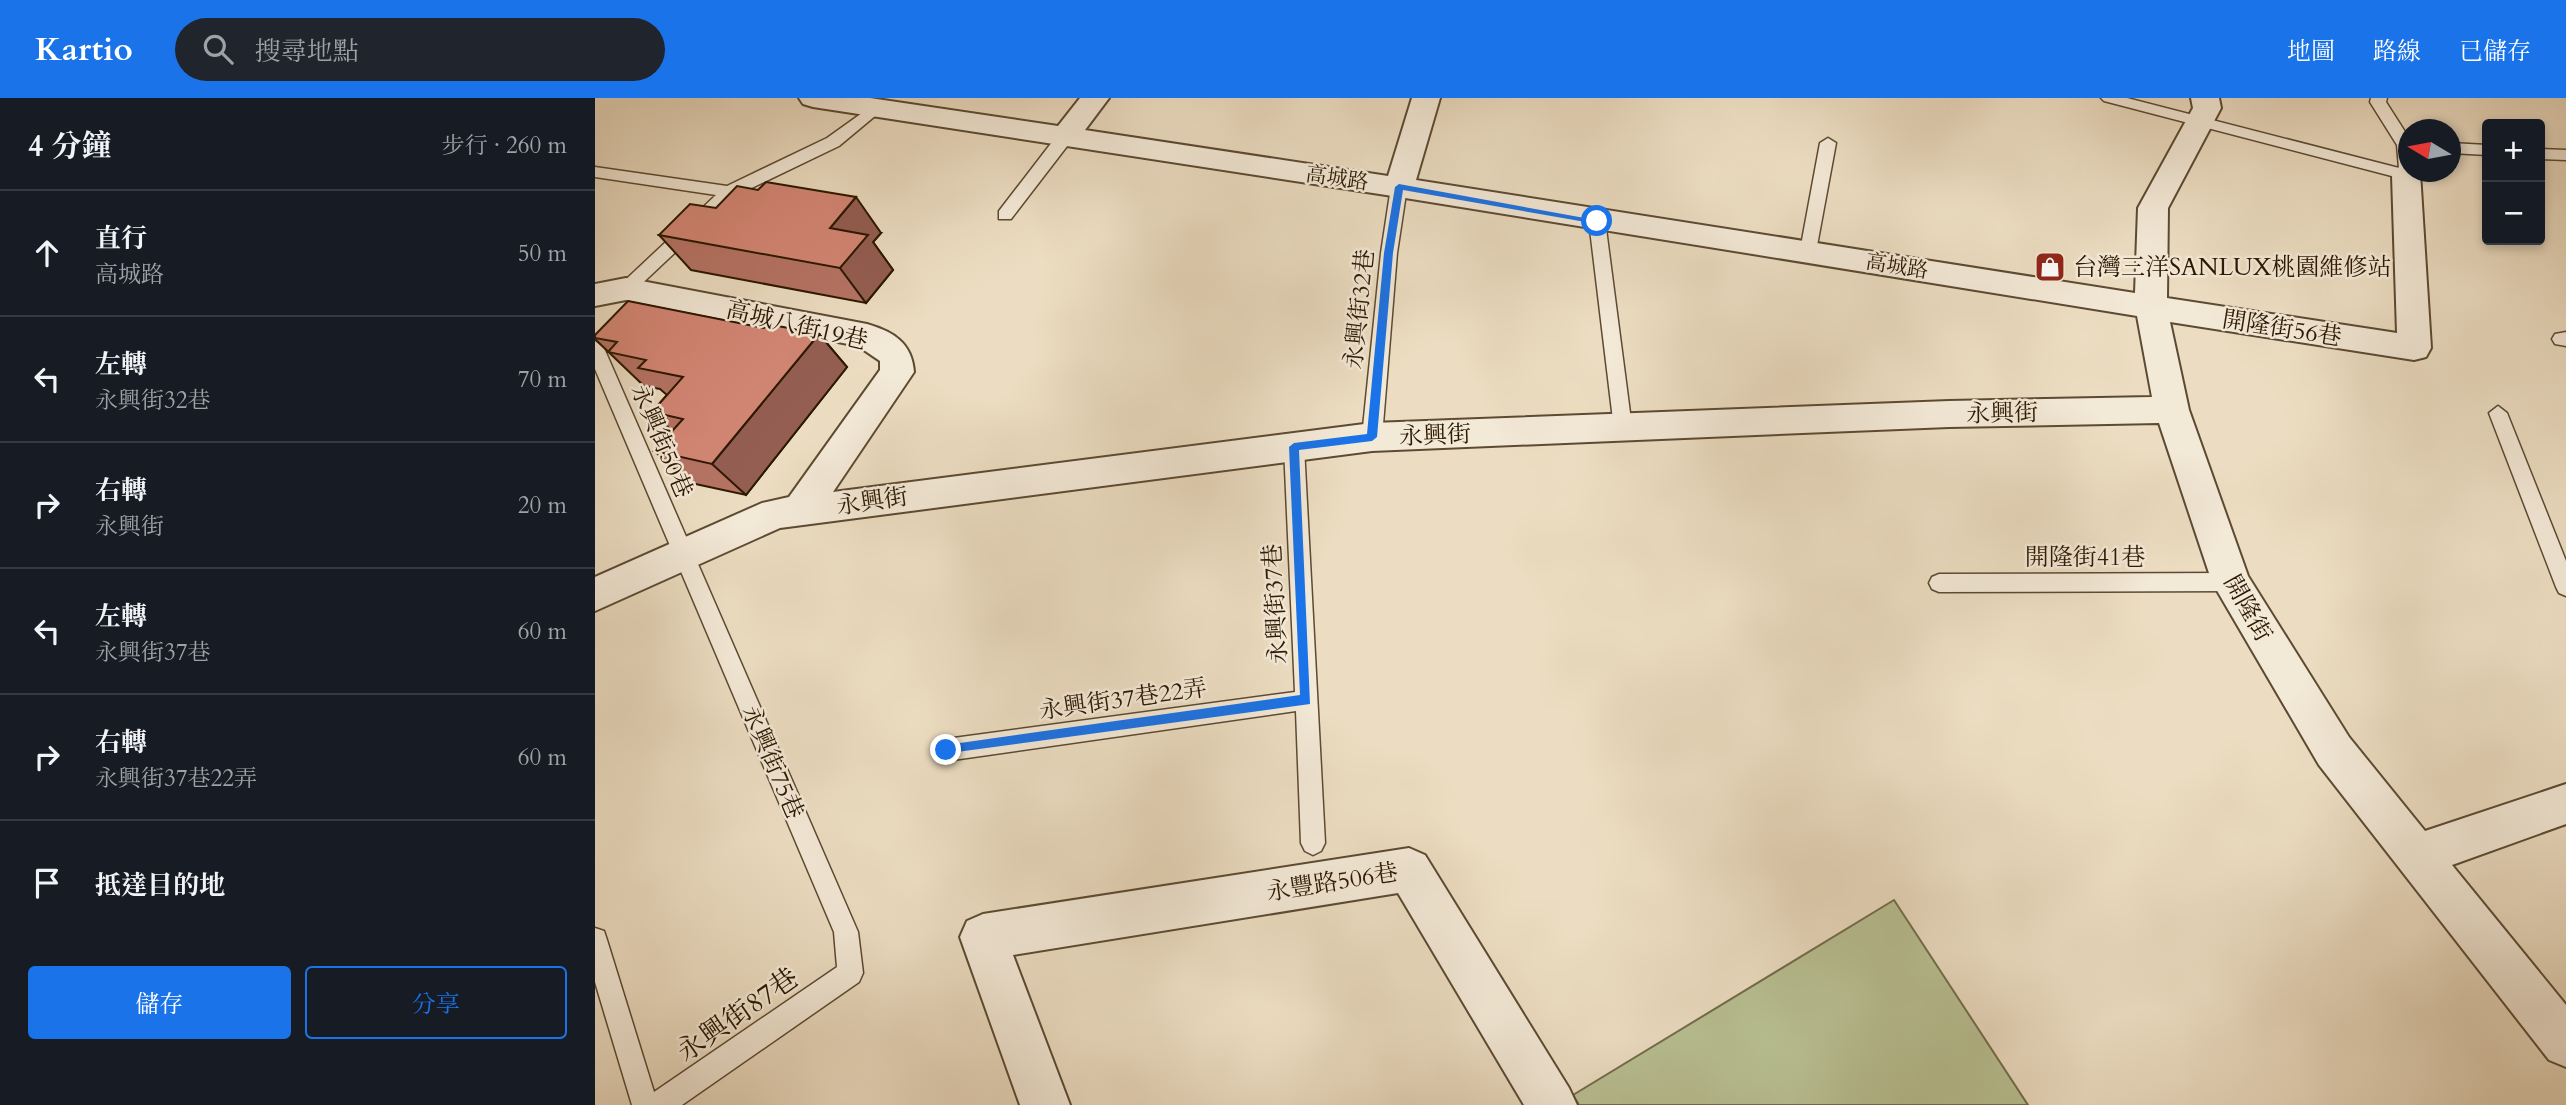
<!DOCTYPE html>
<html lang="zh-TW">
<meta charset="utf-8">
<style>
:root{--surface:#171b24;--page:#20242c;--text:#f1f3f6;--muted:#9ea1a6;--line:#363941;--accent:#1a73e8}
body{margin:0;font-family:Cardo,"Noto Serif TC",serif;background:var(--page);color:var(--text)}
.controls{position:absolute;right:21px;top:21px;display:grid;overflow:hidden;border-radius:7px;box-shadow:0 4px 10px #0003}
.controls button{width:63px;height:63px;display:grid;place-items:center;padding:0;border:0;border-bottom:2px solid var(--line);background:var(--surface);color:var(--text);font:35px sans-serif}
.compass{position:absolute;left:1803px;top:21px;width:63px;height:63px;border-radius:50%;background:var(--surface);box-shadow:0 4px 10px #0003;rotate:280deg}
.stop{position:absolute;width:21px;height:21px;margin:-16px;border:5px solid #1a73e8;border-radius:50%;background:#fff}
.stop.end{background:#1a73e8;border-color:#fff;box-shadow:0 2px 7px #0008}
.list{margin:0;padding:0;list-style:none}
h2{display:flex;justify-content:space-between;align-items:center;height:91px;margin:0;padding:0 28px;font-size:30px}
h2 small{font-size:23px;font-weight:400;color:var(--muted)}
.list li{display:grid;grid-template-columns:46px 1fr auto;gap:21px;align-items:center;box-sizing:border-box;height:126px;padding:0 28px;border-top:2px solid var(--line)}
.list b{display:block;font-size:26px;white-space:nowrap}
.list p{margin:0;font-size:23px;white-space:nowrap;color:var(--muted)}
.list em{font-size:23px;font-style:normal;color:var(--muted)}
.actions{display:flex;gap:14px;padding:21px 28px}
.actions a{flex:1;padding:16px 0;border:2px solid var(--accent);border-radius:7px;text-align:center;font-size:24px;color:var(--accent)}
.actions .main{background:var(--accent);color:#fff}
.icon{flex:none;width:38px;height:38px;fill:none;stroke:currentColor;stroke-width:2;stroke-linecap:round;stroke-linejoin:round}
.map{position:relative;flex:none;width:1971px;height:1007px;overflow:hidden}
header{display:flex;align-items:center;gap:42px;box-sizing:border-box;height:98px;padding:0 35px;background:var(--accent);color:#fff}
header strong{font-size:33px}
nav{display:flex;gap:38px;margin-inline-start:auto;font-size:24px}
.search{width:490px;height:63px;background:var(--page);display:flex;align-items:center;gap:18px;box-sizing:border-box;padding:0 24px;border-radius:38px;color:var(--muted);font-size:26px}
main{display:flex}
aside{flex:1;background:var(--surface)}
.map>svg:first-child{display:block}
</style>
<header>
<strong>Kartio</strong>
<div class="search"><svg class="icon" aria-label="search" viewBox="0 0 24 24"><circle cx="10" cy="10" r="6"/><path d="M15 15l6 6"/></svg>搜尋地點</div>
<nav><a>地圖</a><a>路線</a><a>已儲存</a></nav>
</header>
<main>
<aside>
<h2>4 分鐘<small>步行 · 260 m</small></h2>
<ul class="list">
<li><svg class="icon" aria-label="ahead" viewBox="0 0 24 24"><path d="M12 20V5M6 11l6-6 6 6"/></svg><div><b>直行</b><p>高城路</p></div><em>50 m</em></li>
<li><svg class="icon" aria-label="left" viewBox="0 0 24 24"><path d="M17 20v-9H6M10 6l-5 5 5 5"/></svg><div><b>左轉</b><p>永興街32巷</p></div><em>70 m</em></li>
<li><svg class="icon" aria-label="right" viewBox="0 0 24 24"><path d="M7 20v-9h11M14 6l5 5-5 5"/></svg><div><b>右轉</b><p>永興街</p></div><em>20 m</em></li>
<li><svg class="icon" aria-label="left" viewBox="0 0 24 24"><path d="M17 20v-9H6M10 6l-5 5 5 5"/></svg><div><b>左轉</b><p>永興街37巷</p></div><em>60 m</em></li>
<li><svg class="icon" aria-label="right" viewBox="0 0 24 24"><path d="M7 20v-9h11M14 6l5 5-5 5"/></svg><div><b>右轉</b><p>永興街37巷22弄</p></div><em>60 m</em></li>
<li><svg class="icon" aria-label="arrive" viewBox="0 0 24 24"><path d="M6 21V4h12l-3 4 3 4H6"/></svg><div><b>抵達目的地</b></div></li>
</ul>
<div class="actions"><a class="main">儲存</a><a>分享</a></div>
</aside>
<div class="map">
<svg width="1971" height="1007" viewBox="0 0 1971 1007">
<rect width="100%" height="100%" fill="#ecddc2"/>
<filter id="stains"><feTurbulence type="fractalNoise" baseFrequency=".00286" numOctaves="4"/><feColorMatrix values="0 0 0 0 .2 0 0 0 0 .09 0 0 0 0 .02 0 0 0 .5 -.17"/></filter>
<radialGradient id="worn" r=".72"><stop offset=".6" stop-color="#630" stop-opacity="0"/><stop offset="1" stop-color="#630" stop-opacity=".3"/></radialGradient>
<path fill="#b8c093" stroke="#726c4a" stroke-width="2" d="M1299,802L1433,1007H984L978,997Z"/>
<g fill="none" stroke-linecap="round" stroke-linejoin="round">
<g stroke="#5c4a32" stroke-width="3">
<path id="lane" d="M1506,0H1532L1804,70L1802,47L1775,4L1776,0H1792L1791,4L1814,40V74H1820V77L1812,82L1509,3Z
M281,5L286,7V13L244,48L140,98L37,195H25L22,191L25,187L121,97L0,79V69L132,88L232,40Z
M470,34L476,35V43L416,121H404V113L464,35Z
M1233,40L1241,45L1221,153L1213,159L1205,153L1225,45Z
M1856,45L1892,47V57L1856,55Z
M1945,51L1971,52V62L1945,61Z
M804,84L812,89L802,155L787,339L777,346L767,339L786,155L796,89Z
M1002,117L1010,123L1037,330L1028,337L1019,330L994,123Z
M1971,234V248L1960,246L1957,241L1960,236Z
M0,243L9,250L263,834L268,875L264,884L87,1007H37L0,884V830L9,833L12,842L59,994L242,869L239,834L0,271Z
M1903,308L1912,315L1971,463V498L1964,495L1961,489L1894,315Z
M699,341L706,344L709,349L730,745L726,753L718,757L710,753L706,745L701,613L351,663L343,659L340,652L343,645L351,641L700,594L689,349L692,344Z
M1636,475L1643,478L1646,484L1643,490L1636,493L1344,494L1337,491L1334,485L1337,479L1344,476Z"/>
</g>
<g stroke="#5c4a32" stroke-width="4">
<path id="street" d="M204,0H275L463,28L485,0H514L490,32L793,78L817,0H845L821,82L1540,195L1543,110L1598,10L1596,0H1624L1626,10L1573,110L1572,200L1802,235L1797,77L1802,70L1812,67L1814,74H1825L1836,250L1831,259L1819,262L1575,224L1594,312L1653,478L1754,639L1830,733L1971,686V726L1857,767L1971,907V969L1954,962L1724,667L1617,484L1564,325L1354,329L777,353L185,430L0,513V479L167,405L194,399L285,272V263L263,248L31,202L0,208V186L31,180L272,226C299,234 317,245 319,274L238,394L777,325L1354,303L1557,299L1542,218L804,99L218,9L208,6Z
M814,750L830,757L974,990L982,1007H929L803,795L418,857L475,1007H425L365,839L372,823L388,816Z"/>
</g>
<use href="#lane" fill="#f3e9d7" fill-rule="evenodd"/>
<use href="#street" fill="#f3e9d7" fill-rule="evenodd"/>
</g>
<path fill="#b67465" stroke="#2c1902" stroke-width="2" d="M286,135L278,144L298,172L271,205L96,172L64,137Z
M169,230L224,236L252,269L151,397L96,385L59,353L77,333L57,314L72,297L65,291L49,288L0,241V237Z"/>
<path fill="#945e53" stroke="#2c1902" stroke-width="2" d="M261,99L286,135L278,144L298,172L271,205L245,170L235,130Z
M224,236L252,269L151,397L117,366Z"/>
<path fill="#d48776" stroke="#2c1902" stroke-width="2" d="M171,84L261,99L235,130L273,137L245,170L64,137L95,106L121,110L142,88L163,92Z
M33,203L169,230L173,226L224,236L117,366L59,353L88,321L57,314L88,279L43,270L51,262L13,254L22,244L0,240V237Z"/>
<path fill="#1a73e8" d="M804,86L1006,123L1002,126L808,92L798,155L782,339L777,343L704,352L715,606L347,656V648L351,647L705,597L694,349L699,345L772,336L789,155L800,89Z"/>
<defs>
<g id="shop-square" transform="scale(1.575)"><rect x="-9" y="-9" width="18" height="18" rx="4" fill="#8f2418" stroke="#f3e9d7"/><path d="M-5-2.5h2.3a2.7 3.5 0 0 1 5.4 0H5L5.5 6h-11ZM-1.5-2.5h3a1.5 2.3 0 0 0-3 0Z" fill="#fff"/></g>
</defs>
<g fill-rule="evenodd">
<use href="#shop-square" x="1455" y="169"/>
</g>
<g text-anchor="middle" stroke-width="5" stroke-linejoin="round" paint-order="stroke">
<g font-size="21" fill="#2c1902" stroke="#f3e9d7">
<text transform="translate(742 80) rotate(8)" y="7">高城路</text>
<text transform="translate(1302 168) rotate(9)" y="7">高城路</text>
</g>
<g font-size="24" fill="#2c1902" stroke="#f3e9d7" text-anchor="start">
<text x="1478" y="177">台灣三洋SANLUX桃園維修站</text>
</g>
<g font-size="24" fill="#2c1902" stroke="#f3e9d7">
<text transform="translate(764 211) rotate(-84)" y="8">永興街32巷</text>
<text transform="translate(202 227) rotate(13)" y="8">高城八街19巷</text>
<text transform="translate(1687 230) rotate(9)" y="8">開隆街56巷</text>
<text transform="translate(1407 315) rotate(-1)" y="8">永興街</text>
<text transform="translate(840 337) rotate(-2)" y="8">永興街</text>
<text transform="translate(67 343) rotate(67)" y="8">永興街50巷</text>
<text transform="translate(277 403) rotate(-8)" y="8">永興街</text>
<text x="1490" y="467">開隆街41巷</text>
<text transform="translate(680 506) rotate(-93)" y="8">永興街37巷</text>
<text transform="translate(1653 510) rotate(61)" y="8">開隆街</text>
<text transform="translate(528 601) rotate(-8)" y="8">永興街37巷22弄</text>
<text transform="translate(178 664) rotate(67)" y="8">永興街75巷</text>
<text transform="translate(737 784) rotate(-9)" y="8">永豐路506巷</text>
</g>
<g font-size="28" fill="#2c1902" stroke="#f3e9d7">
<text transform="translate(142 916) rotate(-35)" y="10">永興街87巷</text>
</g>
</g>
<rect width="100%" height="100%" filter="url(#stains)"/>
<rect width="100%" height="100%" fill="url(#worn)"/>
</svg>
<div class="controls">
<button>+</button>
<button>−</button>
</div>
<svg class="compass" viewBox="-18 -18 36 36"><path d="M0-13l5 13h-10z" fill="#e53935"/><path d="M0 13l5-13h-10z" fill="#9ea1a6"/></svg>
<div class="stop" style="left:1002px;top:123px"></div>
<div class="stop end" style="left:351px;top:652px"></div>
</div>
</main>
